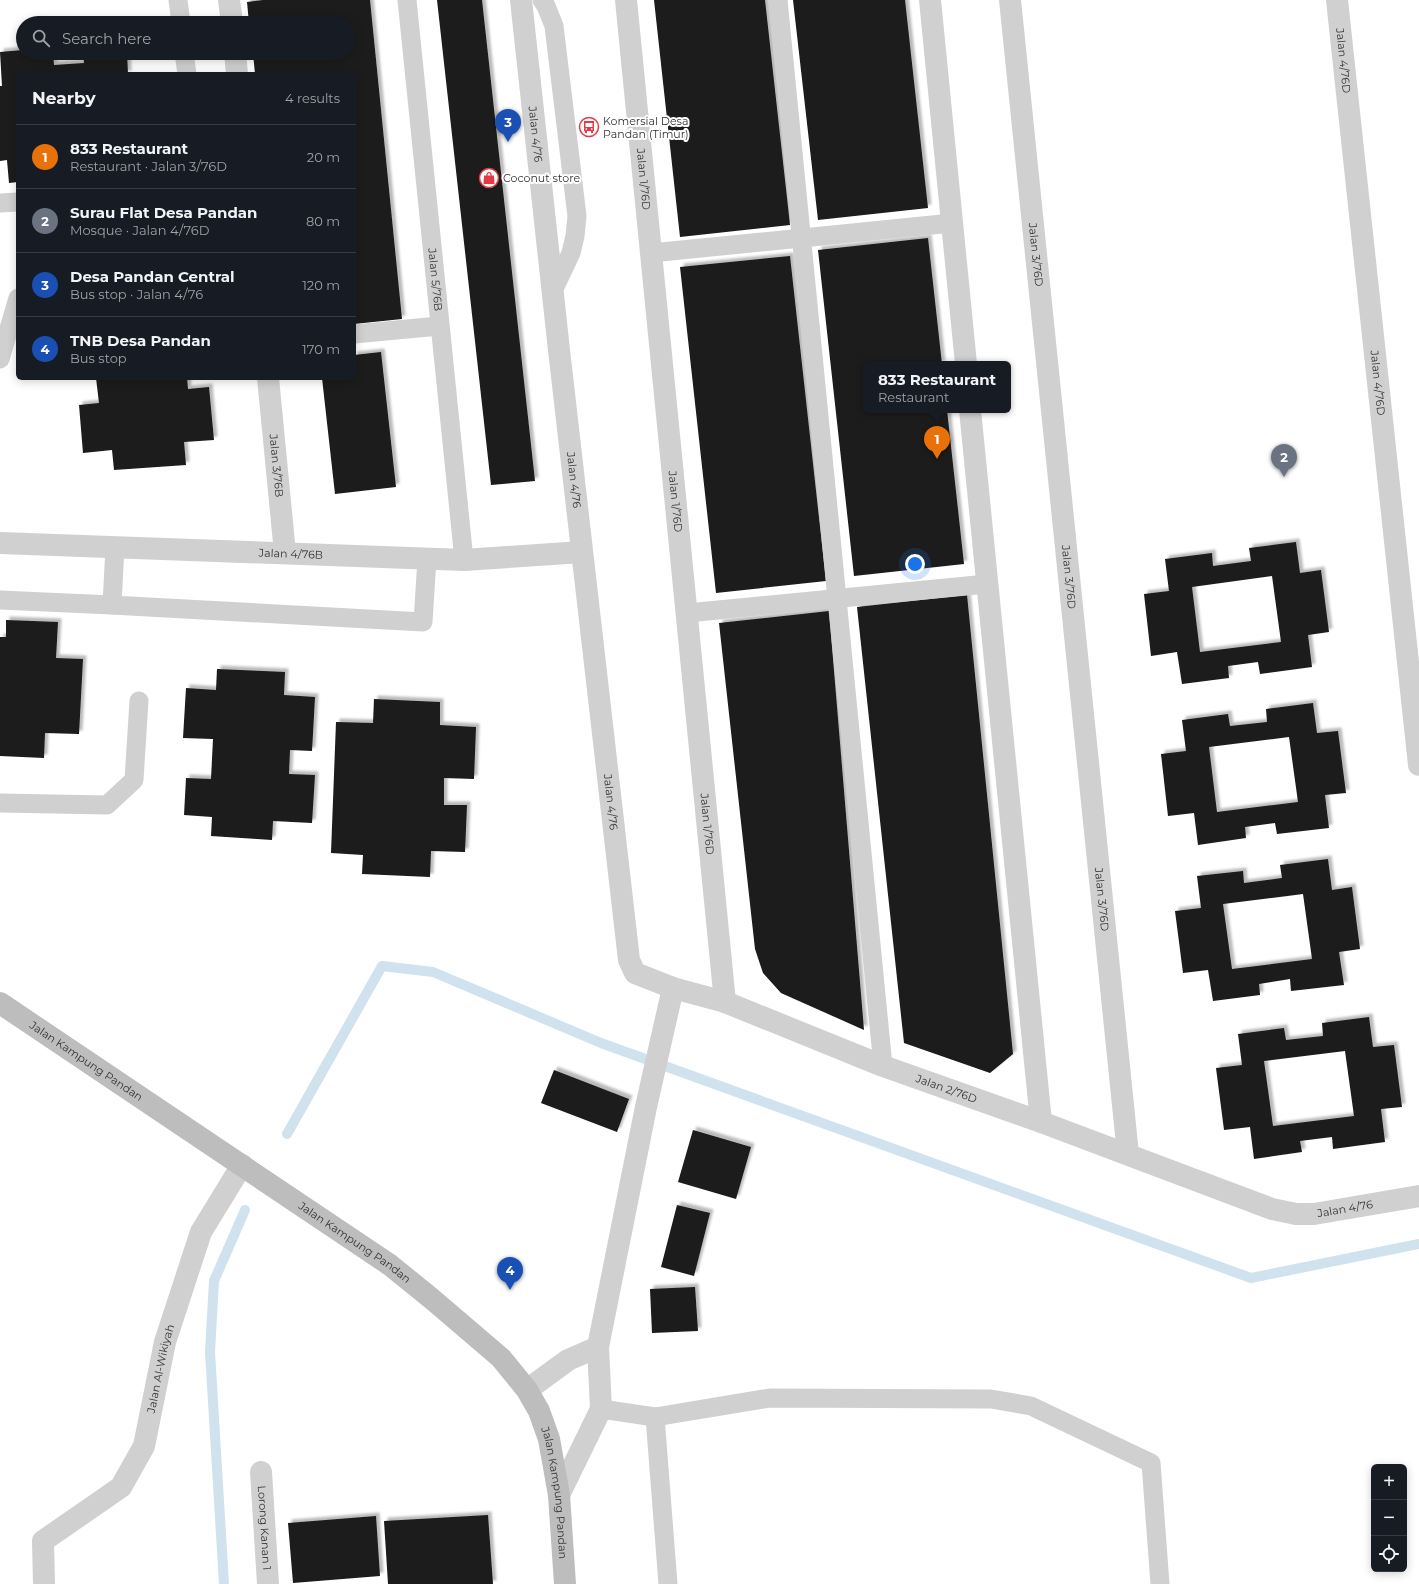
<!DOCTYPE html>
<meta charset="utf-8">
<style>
:root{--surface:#171b24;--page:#20242c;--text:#f1f3f6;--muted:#9ea1a6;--line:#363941;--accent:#0b8043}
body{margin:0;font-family:Montserrat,sans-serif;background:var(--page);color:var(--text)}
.controls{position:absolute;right:12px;bottom:12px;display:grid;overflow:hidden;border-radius:6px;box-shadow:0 2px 10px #0003}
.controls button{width:36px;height:36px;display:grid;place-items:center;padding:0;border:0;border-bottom:1px solid var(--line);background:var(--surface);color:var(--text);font:20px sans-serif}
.you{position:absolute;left:915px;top:564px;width:14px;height:14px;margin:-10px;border:3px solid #fff;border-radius:50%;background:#1a73e8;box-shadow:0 0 0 6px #1a73e833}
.badge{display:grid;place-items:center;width:26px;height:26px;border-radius:50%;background:var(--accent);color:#fff;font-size:13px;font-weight:700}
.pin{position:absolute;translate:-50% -33px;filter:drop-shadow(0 1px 2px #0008)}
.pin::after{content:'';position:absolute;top:21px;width:14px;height:12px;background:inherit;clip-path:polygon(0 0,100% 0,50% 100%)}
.popup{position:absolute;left:863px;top:361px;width:148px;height:52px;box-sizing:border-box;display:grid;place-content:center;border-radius:6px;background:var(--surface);filter:drop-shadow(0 1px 3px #0005);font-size:13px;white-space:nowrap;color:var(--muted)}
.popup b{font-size:15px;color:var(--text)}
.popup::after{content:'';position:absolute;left:50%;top:100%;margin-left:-8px;border:8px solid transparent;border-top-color:var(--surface)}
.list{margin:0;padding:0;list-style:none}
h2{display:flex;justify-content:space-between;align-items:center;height:52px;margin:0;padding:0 16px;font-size:17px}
h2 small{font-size:13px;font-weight:400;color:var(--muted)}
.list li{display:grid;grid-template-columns:26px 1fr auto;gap:12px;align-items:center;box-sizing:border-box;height:64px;padding:0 16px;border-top:1px solid var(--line)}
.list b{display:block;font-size:15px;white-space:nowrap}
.list p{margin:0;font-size:13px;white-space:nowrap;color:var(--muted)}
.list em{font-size:13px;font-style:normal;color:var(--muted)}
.icon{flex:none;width:22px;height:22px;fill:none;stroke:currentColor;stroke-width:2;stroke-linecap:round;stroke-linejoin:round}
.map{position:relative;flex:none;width:1419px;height:1584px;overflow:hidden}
.search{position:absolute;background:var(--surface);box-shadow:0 2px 10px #0003;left:16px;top:16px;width:340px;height:44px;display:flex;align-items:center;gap:10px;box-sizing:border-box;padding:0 14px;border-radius:22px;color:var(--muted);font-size:15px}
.panel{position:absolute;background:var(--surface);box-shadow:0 2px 10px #0003;left:16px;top:72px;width:340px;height:308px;border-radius:6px}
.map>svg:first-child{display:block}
</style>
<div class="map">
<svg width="1419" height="1584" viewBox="0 0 1419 1584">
<defs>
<filter id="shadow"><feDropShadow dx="3.5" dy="-3.5" stdDeviation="1" flood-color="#0004"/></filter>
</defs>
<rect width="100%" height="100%" fill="#fff"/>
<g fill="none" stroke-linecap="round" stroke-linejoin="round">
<path stroke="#cfe2ee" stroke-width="10" d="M287,1134L382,966L433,972L601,1043L1251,1278L1419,1244
M224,1584L210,1352L214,1281L245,1210"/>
</g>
<path fill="#1a1a1a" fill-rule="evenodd" filter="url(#shadow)" d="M263,0H370L402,319L354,324V74H255L253,53H349V23H249L247,2Z
M437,0H482L535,481L491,485Z
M654,0H765L790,225L680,237Z
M793,0H905L928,208L818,220Z
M23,50V53H53L54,65L84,63L83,53H127L128,74H18V182L9,183L7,160L0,161V86H2L0,52Z
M928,238L942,364H866V410H947L964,564L854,576L818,250Z
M790,256L826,581L716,593L680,267Z
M381,352L396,487L335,494L322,378H354V355Z
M96,378H187L188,389L209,387L214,440L184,442L186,465L114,470L112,450L83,453L79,405L99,403Z
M1296,542L1300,573L1321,570L1329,632L1308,635L1312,667L1260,674L1258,662L1228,666L1229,678L1182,684L1177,652L1151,656L1144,594L1169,591L1165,559L1212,553L1213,566L1251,561L1249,548ZM1272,576L1281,642L1200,652L1192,587Z
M967,595L1013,1054L990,1073L904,1043L857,607Z
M829,611L864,1030L781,993L763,973L755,949L719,623Z
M6,620L58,622L56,658L83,659L79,734L45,733L44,758L0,756V637H6Z
M217,669L285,672L284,695L315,697L312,751L290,750L289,774L315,775L312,823L273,821L272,840L211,836L212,817L184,815L186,778L211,779L213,739L183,738L186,688L216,690Z
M374,699L440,702V725L476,727L474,779L444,778V805H467L465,852L431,851L430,877L362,874L363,855L331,853L336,722L373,723Z
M1313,703L1317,733L1338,731L1346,793L1325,795L1329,828L1277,834L1275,823L1245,827L1246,838L1198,845L1194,813L1168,816L1161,754L1186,751L1182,720L1228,714L1230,726L1267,722L1266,709ZM1289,737L1298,802L1217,812L1209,747Z
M1328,859L1332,890L1352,887L1360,949L1339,952L1344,985L1291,991L1290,979L1259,984L1260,995L1213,1001L1208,970L1183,973L1175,911L1201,908L1197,876L1243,871L1244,883L1282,878L1280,865ZM1303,894L1312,959L1232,969L1223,904Z
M1369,1017L1373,1047L1394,1045L1402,1107L1381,1109L1385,1142L1333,1149L1332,1137L1300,1141L1302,1152L1254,1159L1250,1127L1224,1130L1216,1068L1242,1065L1238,1034L1284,1028L1286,1040L1323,1036L1322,1023ZM1345,1051L1354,1116L1273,1126L1264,1061Z
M554,1070L629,1099L617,1132L541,1103Z
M693,1130L751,1147L736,1199L678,1182Z
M677,1205L710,1213L694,1276L661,1267Z
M695,1287L698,1331L652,1333L650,1289Z
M488,1515L493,1584H388L384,1521Z
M376,1516L380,1576L293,1583L288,1523Z"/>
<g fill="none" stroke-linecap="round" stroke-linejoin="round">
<g stroke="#d0d0d0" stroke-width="19">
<path d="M178,0L181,23"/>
<path id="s1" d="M407,0L464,560"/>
<path d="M542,0L546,6L554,26L577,216L575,236L571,253L553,291"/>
<path d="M778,0L883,1066"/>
<path d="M184,53L187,74"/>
<path d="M0,203L18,202"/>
<path d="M651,253L952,223"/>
<path d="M354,334L439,326"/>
<path d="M0,359L18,298"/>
<path d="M115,547L112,605L423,622L427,559"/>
<path d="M0,600L112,605"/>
<path d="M687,613L987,584"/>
<path d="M0,803L107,805L134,780L139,701"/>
<path d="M601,1409L655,1417L770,1398L991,1399L1031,1406L1151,1463L1160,1584"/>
<path d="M655,1417L668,1584"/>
</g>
<g stroke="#d0d0d0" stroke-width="22">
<path d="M229,0L232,23"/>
<path id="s2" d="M521,0L559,350L629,960L635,973L673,988L725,1002L883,1066L1041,1122L1272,1209L1296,1214H1314L1419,1196"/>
<path id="s3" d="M626,0L725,1002"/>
<path d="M930,0L966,364"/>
<path id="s4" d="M1010,0L1128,1154"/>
<path id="s5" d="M1337,0L1419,765"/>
<path d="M235,53L237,74"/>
<path id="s6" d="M268,378L285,553"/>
<path d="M970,410L1041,1122"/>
<path id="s7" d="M0,543L464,560L582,552"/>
<path d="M527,1390L568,1360L598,1347"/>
<path id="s8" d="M261,1472L268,1584"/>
<path d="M559,1495L601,1409L598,1347L646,1107L673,988"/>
<path id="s9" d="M44,1584L43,1541L121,1487L144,1446L165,1342L201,1232L242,1165"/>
</g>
<path stroke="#bdbdbd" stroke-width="22" id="s10" d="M0,1003L390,1265L432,1299L501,1358L527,1390L539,1411L549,1439L559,1495L565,1584"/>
</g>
<defs>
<g id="bus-ring" transform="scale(1)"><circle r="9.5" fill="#fff" stroke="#e63946" stroke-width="1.5"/><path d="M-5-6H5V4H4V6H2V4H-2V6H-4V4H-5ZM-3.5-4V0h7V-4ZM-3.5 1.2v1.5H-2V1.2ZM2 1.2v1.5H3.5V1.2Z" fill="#e63946"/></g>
<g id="shop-ring" transform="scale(1)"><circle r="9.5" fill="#fff" stroke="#e63946" stroke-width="1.5"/><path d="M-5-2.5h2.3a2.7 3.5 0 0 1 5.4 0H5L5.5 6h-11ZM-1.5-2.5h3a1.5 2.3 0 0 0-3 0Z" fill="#e63946"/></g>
</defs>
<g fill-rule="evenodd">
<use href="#bus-ring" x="589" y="127"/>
<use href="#shop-ring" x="489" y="178"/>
</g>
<g text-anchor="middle" stroke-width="4" stroke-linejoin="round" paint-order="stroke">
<g font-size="11" fill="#333" stroke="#fff">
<text dy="4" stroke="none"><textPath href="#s5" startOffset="61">Jalan 4/76D</textPath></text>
<text dy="4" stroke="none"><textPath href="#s2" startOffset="135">Jalan 4/76</textPath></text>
<text dy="4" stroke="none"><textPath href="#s3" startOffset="180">Jalan 1/76D</textPath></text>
<text dy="4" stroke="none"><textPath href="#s4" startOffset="256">Jalan 3/76D</textPath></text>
<text dy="4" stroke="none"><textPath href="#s1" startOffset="281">Jalan 5/76B</textPath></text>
<text dy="4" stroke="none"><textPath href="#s5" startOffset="385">Jalan 4/76D</textPath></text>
<text dy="4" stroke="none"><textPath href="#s6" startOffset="88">Jalan 3/76B</textPath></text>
<text dy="4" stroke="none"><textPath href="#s2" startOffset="483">Jalan 4/76</textPath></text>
<text dy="4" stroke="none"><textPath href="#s3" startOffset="504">Jalan 1/76D</textPath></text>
<text dy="4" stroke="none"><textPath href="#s7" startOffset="291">Jalan 4/76B</textPath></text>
<text dy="4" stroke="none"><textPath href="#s4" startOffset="580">Jalan 3/76D</textPath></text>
<text dy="4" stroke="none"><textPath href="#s2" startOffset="807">Jalan 4/76</textPath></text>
<text dy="4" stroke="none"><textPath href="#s3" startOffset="828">Jalan 1/76D</textPath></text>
<text dy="4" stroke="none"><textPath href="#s4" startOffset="904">Jalan 3/76D</textPath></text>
<text dy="4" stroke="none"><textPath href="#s10" startOffset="104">Jalan Kampung Pandan</textPath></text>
<text dy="4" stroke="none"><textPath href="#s2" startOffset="1313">Jalan 2/76D</textPath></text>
<text dy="4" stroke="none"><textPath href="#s2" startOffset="1734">Jalan 4/76</textPath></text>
<text dy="4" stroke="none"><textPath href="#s10" startOffset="428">Jalan Kampung Pandan</textPath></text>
<text dy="4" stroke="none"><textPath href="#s9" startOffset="264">Jalan Al-Wikiyah</textPath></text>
<text dy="4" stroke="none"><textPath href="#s10" startOffset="764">Jalan Kampung Pandan</textPath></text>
<text dy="4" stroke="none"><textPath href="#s8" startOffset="56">Lorong Kanan 1</textPath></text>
</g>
<g font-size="11" fill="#333" stroke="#fff" text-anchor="start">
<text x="603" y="125">Komersial Desa<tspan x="603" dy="13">Pandan (Timur)</tspan></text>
<text x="503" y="182">Coconut store</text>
</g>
</g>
</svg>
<div class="controls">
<button>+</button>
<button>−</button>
<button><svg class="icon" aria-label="locate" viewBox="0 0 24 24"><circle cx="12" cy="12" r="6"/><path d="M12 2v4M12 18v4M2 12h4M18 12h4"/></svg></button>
</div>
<div class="you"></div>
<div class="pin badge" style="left:937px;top:459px;background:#e8710a">1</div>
<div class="popup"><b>833 Restaurant</b>Restaurant</div>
<div class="pin badge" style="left:1284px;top:477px;background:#6b7280">2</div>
<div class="pin badge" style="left:508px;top:142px;background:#1a4fb4">3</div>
<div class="pin badge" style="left:510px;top:1290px;background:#1a4fb4">4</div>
<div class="search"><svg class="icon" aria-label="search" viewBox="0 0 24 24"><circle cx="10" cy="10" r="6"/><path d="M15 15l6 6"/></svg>Search here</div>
<section class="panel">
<h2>Nearby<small>4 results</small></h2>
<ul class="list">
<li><span class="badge" style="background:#e8710a">1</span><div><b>833 Restaurant</b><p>Restaurant · Jalan 3/76D</p></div><em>20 m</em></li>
<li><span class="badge" style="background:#6b7280">2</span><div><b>Surau Flat Desa Pandan</b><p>Mosque · Jalan 4/76D</p></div><em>80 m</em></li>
<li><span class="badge" style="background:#1a4fb4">3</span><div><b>Desa Pandan Central</b><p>Bus stop · Jalan 4/76</p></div><em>120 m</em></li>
<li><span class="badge" style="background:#1a4fb4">4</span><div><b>TNB Desa Pandan</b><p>Bus stop</p></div><em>170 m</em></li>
</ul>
</section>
</div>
